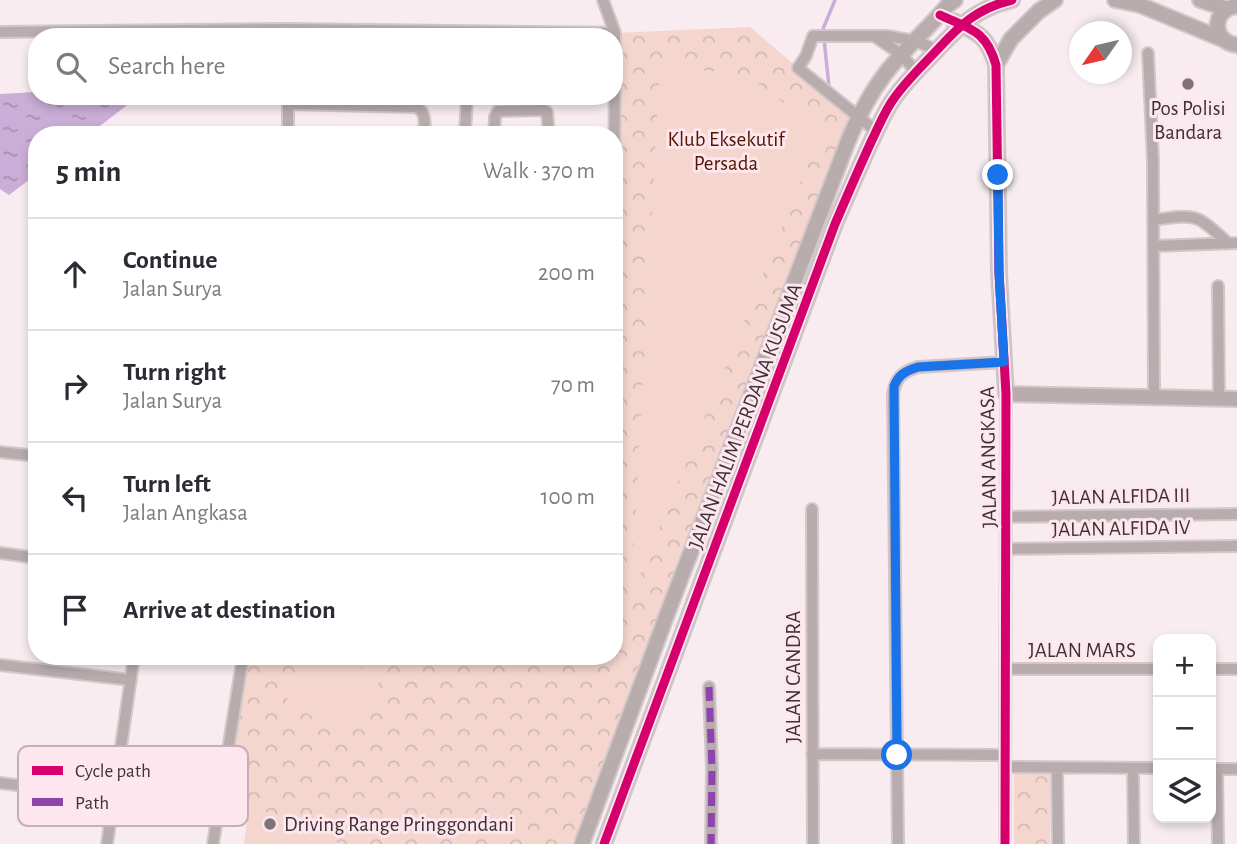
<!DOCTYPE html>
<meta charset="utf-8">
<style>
:root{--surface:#fff;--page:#f2f2f3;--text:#2b2b33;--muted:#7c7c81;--line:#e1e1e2}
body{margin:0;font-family:"Alegreya Sans",sans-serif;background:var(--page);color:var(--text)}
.controls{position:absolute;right:21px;bottom:21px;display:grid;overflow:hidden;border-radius:14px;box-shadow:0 4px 10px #0003}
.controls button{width:63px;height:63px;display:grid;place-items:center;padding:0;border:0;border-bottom:2px solid var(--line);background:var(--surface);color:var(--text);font:35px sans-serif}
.compass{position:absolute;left:1069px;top:21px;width:63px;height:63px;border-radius:50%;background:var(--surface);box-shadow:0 4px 10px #0003;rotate:236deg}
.stop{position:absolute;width:21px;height:21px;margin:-16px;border:5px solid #1a73e8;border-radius:50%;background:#fff}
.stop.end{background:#1a73e8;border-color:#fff;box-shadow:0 2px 7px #0008}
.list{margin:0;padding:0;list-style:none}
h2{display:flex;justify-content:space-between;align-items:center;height:91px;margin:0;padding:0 28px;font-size:30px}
h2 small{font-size:23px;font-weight:400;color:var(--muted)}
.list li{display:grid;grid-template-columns:46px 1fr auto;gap:21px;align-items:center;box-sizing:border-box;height:112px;padding:0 28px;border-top:2px solid var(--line)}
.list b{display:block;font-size:26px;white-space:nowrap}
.list p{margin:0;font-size:23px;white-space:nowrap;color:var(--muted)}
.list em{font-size:23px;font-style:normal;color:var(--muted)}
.icon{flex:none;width:38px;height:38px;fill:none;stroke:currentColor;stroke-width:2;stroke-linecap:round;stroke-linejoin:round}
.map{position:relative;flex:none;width:1237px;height:844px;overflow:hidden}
.search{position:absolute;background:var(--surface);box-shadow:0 4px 10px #0003;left:28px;top:28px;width:595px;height:77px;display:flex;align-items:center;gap:18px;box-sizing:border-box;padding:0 24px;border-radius:28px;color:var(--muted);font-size:26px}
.panel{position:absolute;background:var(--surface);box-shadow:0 4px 10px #0003;left:28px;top:126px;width:595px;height:539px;border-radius:28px}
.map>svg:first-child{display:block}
</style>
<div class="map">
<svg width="1237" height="844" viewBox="0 0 1237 844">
<defs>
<pattern id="forest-crowns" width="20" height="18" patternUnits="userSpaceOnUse" patternTransform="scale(1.75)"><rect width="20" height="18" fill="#f5d6cf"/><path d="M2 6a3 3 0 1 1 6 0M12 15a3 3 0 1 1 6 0" fill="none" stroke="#d3b8b2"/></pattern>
<pattern id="water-ripples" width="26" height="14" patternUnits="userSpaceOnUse" patternTransform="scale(1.75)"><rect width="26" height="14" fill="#cbaed8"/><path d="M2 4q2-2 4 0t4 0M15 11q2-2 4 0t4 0" fill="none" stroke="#a68eb0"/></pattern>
</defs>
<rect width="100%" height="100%" fill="#f8ecf0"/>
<path fill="url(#forest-crowns)" d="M750,27L791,62L859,116L582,844H341L249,805L221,796L244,656H614L615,33Z
M1014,770H1050V844H1014Z"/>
<path fill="#f5d6cf" d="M660,65L745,75L822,130L631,597Z
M310,656H346L380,681L340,737L282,695Z
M249,805L341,844H244Z"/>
<path fill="url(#water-ripples)" d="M37,92V96H130L126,106L88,135H37V174L9,195L0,189V94Z"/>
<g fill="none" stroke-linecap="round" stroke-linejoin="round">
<path stroke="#cbaed8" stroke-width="3.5" d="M829,87L823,29L835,0"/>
<g stroke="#d2c8cc" stroke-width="14">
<path id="minor" d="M603,0L615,33L614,240
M0,32L289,29L615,33
M874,36L902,55L916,72
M1148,53L1153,161L1154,397
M288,104L415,107C427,110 424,124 425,135
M876,131L798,68L806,56L813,36H887L915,41L937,50
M288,135V96
M465,135L467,96
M494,135L495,117L498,111L544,110L547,112L549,135
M1153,220C1197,214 1195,213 1228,243
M1153,246L1237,243
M1218,286L1219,398
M0,452L37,456
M812,509L813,844
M1006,517L1237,514
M1006,549L1237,546
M0,553L37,558
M0,665L131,680
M1006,669H1158
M1211,669H1237
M709,687L712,769L711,844
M812,754L1005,755
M1005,767L1158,768
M1057,768L1058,844
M1133,768L1134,844
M1211,769H1237
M1217,769L1218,844
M0,783L114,797
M107,844L134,656
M213,844L243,656
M898,844L893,395C895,378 902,372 918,367L1004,362
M1005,844L1006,394"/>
</g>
<g stroke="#d2c8cc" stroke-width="18">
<path id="tertiary" d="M1115,0L1140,5L1222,39
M1200,0L1227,9
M1237,6C1211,9 1211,42 1237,45
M953,21C979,33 988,37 996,65L999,273L1006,394L1237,399
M996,65L1011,39L1039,11L1055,0
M582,844L669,609L848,141C858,117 869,95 885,74C904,49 928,29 948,5L955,0
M604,844L835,224C847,196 859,168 872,140C879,126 885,110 895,97C907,80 923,65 938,49C961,24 978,8 1012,0"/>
</g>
<use href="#minor" stroke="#b9acad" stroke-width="10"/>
<use href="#tertiary" stroke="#b9acad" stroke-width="14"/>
<path stroke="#8e44ad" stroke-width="7" stroke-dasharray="14 7" stroke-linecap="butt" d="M709,687L712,769L711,844"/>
<g stroke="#fee6ee" stroke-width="13">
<path id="cycleway" d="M940,15C970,29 986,30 996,65L999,273L1006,394L1005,844
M604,844L835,224C847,196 859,168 872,140C879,126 885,110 895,97C907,80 923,65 938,49C961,24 978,8 1012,0"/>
</g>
<use href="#cycleway" stroke="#d6006c" stroke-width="9"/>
</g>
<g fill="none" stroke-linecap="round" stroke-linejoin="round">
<path stroke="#1a73e8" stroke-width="9" d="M897,755L894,386C899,374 906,371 918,367L1004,362L999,273L998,175"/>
</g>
<g fill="#7e7377" stroke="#fee6ee" stroke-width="2.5">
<circle cx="1188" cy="84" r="7"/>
<circle cx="270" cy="824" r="7"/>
</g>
<g text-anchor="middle" stroke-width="6" stroke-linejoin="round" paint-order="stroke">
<g font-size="21" fill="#3d3236" stroke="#fee6ee">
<text x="1188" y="115">Pos Polisi<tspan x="1188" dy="24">Bandara</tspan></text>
<text x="284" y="831" text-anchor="start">Driving Range Pringgondani</text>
</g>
<g font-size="21" fill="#541600" stroke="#fee6ee">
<text x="726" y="146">Klub Eksekutif<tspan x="726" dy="24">Persada</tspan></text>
</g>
<g font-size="21" fill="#3d3236" stroke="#fee6ee">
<text transform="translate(745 416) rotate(-69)" y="7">JALAN HALIM PERDANA KUSUMA</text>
<text transform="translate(988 457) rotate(-91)" y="7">JALAN ANGKASA</text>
<text transform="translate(1121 496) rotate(-1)" y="7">JALAN ALFIDA III</text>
<text transform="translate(1121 528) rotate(-1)" y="7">JALAN ALFIDA IV</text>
<text x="1082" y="657">JALAN MARS</text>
<text transform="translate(793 677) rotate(-90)" y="7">JALAN CANDRA</text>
</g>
</g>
<rect x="18" y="746" width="230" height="80" rx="10" fill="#fee6ee" stroke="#c4b0b7" stroke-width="2"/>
<rect x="32" y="766" width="31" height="9" fill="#d6006c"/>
<rect x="32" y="798" width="31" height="8" fill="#8e44ad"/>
<g font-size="19" fill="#3d3236">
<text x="75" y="777">Cycle path</text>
<text x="75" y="809">Path</text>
</g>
</svg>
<div class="controls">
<button>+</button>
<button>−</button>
<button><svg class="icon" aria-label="layers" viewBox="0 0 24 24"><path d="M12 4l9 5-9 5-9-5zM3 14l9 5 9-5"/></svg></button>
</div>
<svg class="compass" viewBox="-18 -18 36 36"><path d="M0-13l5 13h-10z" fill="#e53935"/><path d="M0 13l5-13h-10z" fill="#7c7c81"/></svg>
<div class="stop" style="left:897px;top:755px"></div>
<div class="stop end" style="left:998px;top:175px"></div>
<div class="search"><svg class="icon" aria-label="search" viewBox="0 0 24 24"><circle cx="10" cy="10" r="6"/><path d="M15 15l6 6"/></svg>Search here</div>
<section class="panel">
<h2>5 min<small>Walk · 370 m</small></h2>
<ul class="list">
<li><svg class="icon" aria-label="ahead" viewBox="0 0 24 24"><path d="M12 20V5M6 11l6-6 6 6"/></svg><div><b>Continue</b><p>Jalan Surya</p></div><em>200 m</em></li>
<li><svg class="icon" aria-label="right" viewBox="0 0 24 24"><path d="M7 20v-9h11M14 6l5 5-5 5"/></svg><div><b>Turn right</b><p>Jalan Surya</p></div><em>70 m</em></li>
<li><svg class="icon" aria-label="left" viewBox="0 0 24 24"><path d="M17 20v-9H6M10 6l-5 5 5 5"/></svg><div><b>Turn left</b><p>Jalan Angkasa</p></div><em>100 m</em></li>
<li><svg class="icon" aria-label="arrive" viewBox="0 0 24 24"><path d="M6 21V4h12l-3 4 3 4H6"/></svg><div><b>Arrive at destination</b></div></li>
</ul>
</section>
</div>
